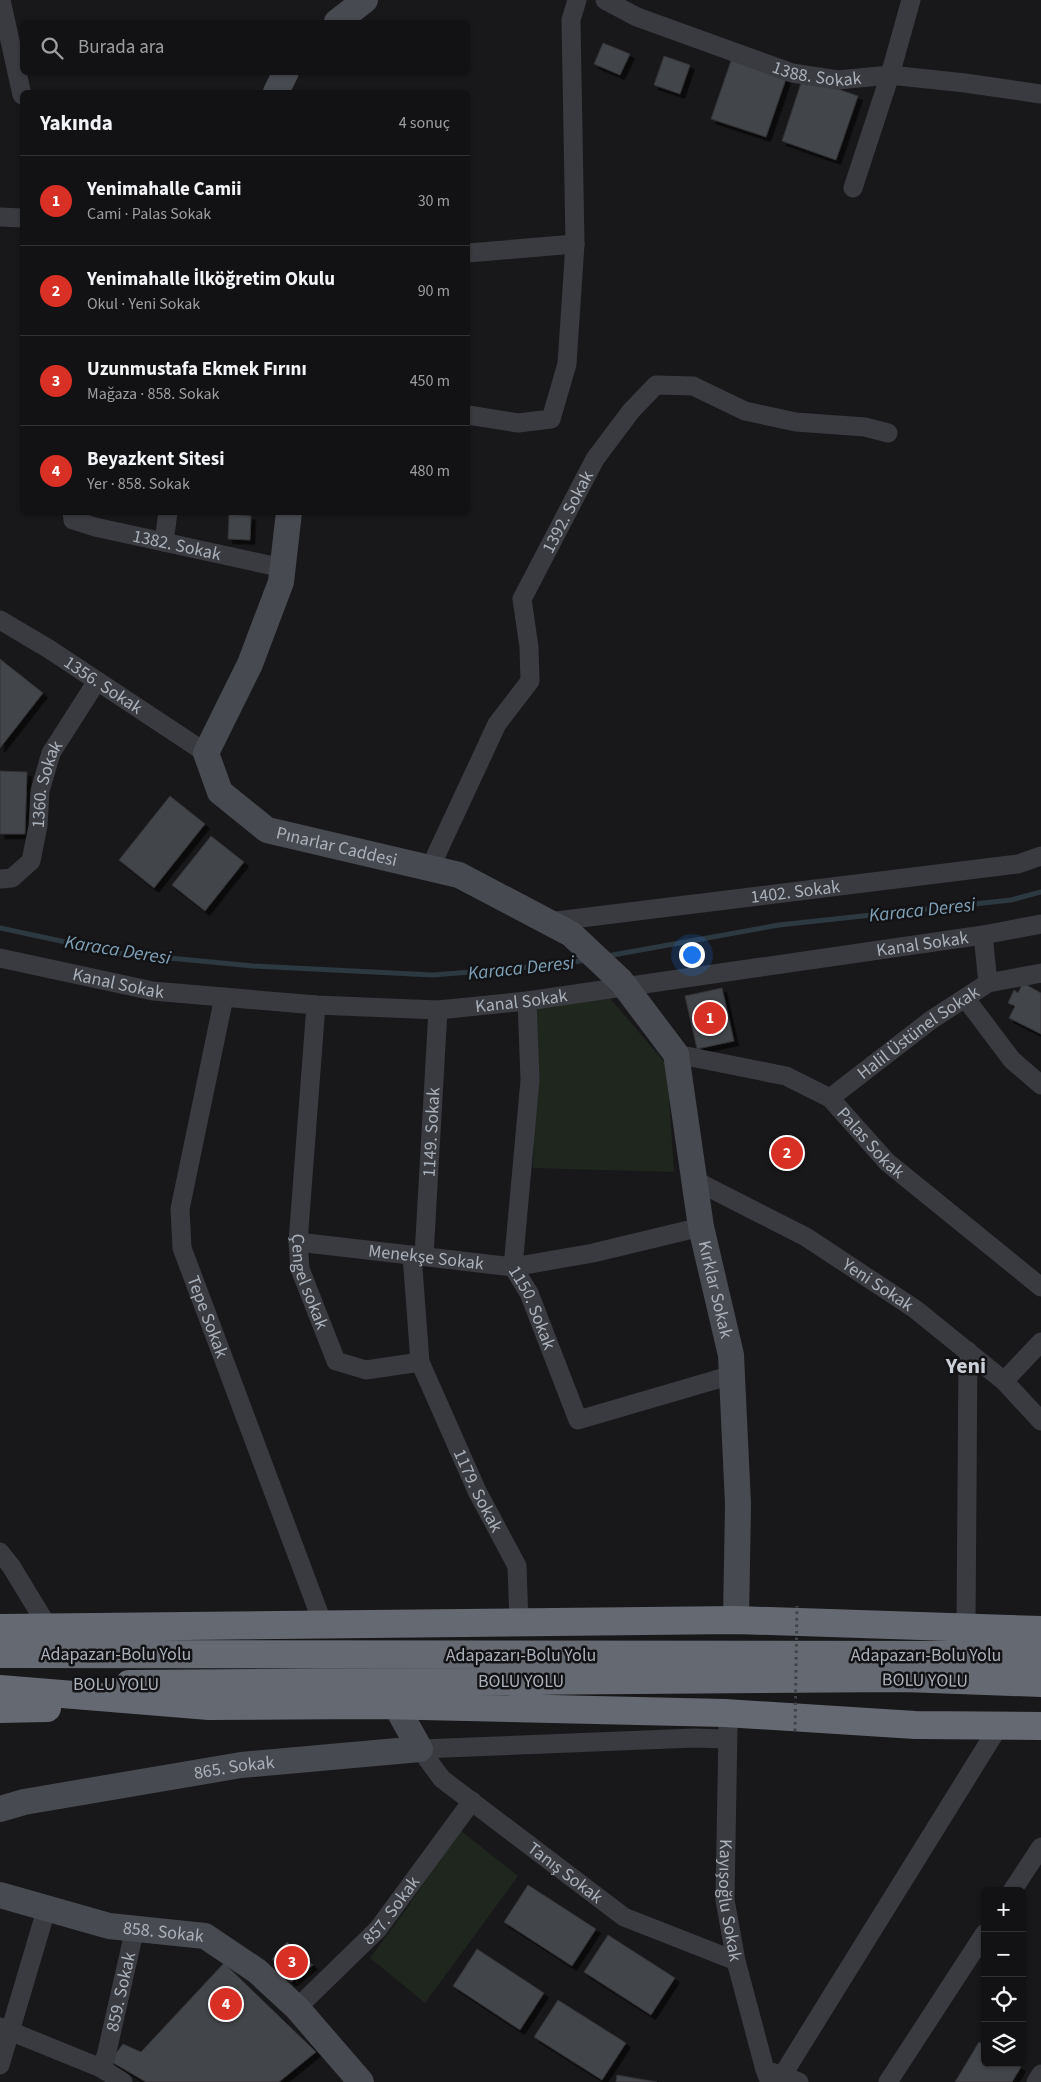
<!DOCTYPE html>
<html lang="tr">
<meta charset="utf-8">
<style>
:root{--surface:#121214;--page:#1f2022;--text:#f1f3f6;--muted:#9c9ea0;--line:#313234;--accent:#d93025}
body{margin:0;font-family:"Source Sans 3",sans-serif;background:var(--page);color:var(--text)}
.controls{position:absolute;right:15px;bottom:15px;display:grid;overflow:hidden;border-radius:8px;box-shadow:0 1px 4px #0004}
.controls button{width:45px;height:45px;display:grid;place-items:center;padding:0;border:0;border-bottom:1px solid var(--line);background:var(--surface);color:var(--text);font:25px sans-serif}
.you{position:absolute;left:691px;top:954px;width:18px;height:18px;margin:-12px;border:4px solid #fff;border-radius:50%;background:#1a73e8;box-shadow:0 0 0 8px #1a73e833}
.badge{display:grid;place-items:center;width:32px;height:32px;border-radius:50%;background:var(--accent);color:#fff;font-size:16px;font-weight:700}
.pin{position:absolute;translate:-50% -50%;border:2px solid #fff;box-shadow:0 1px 5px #0006}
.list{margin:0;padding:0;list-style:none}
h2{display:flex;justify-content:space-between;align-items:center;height:65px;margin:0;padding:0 20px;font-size:21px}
h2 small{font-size:16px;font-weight:400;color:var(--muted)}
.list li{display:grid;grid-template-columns:32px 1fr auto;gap:15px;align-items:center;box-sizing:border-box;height:90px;padding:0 20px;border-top:1px solid var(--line)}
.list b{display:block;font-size:19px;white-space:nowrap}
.list p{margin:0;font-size:16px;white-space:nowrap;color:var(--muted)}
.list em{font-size:16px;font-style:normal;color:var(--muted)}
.icon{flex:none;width:28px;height:28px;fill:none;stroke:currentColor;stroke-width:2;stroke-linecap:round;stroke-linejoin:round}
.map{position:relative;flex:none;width:1041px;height:2082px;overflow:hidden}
.search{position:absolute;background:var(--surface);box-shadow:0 1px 4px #0004;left:20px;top:20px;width:450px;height:55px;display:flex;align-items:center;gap:12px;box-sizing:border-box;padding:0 18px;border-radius:8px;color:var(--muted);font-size:19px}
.panel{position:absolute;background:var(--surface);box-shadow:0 1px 4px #0004;left:20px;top:90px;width:450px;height:425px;border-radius:8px}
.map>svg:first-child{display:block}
</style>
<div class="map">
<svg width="1041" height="2082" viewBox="0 0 1041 2082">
<defs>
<filter id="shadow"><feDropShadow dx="4.5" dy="4.5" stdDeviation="0" flood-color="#0009"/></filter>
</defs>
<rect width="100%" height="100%" fill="#18181b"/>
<path fill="#1e261e" d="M608,996L667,1065L674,1172L533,1168L537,1008Z
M460,1830L518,1876L425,2003L370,1958L407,1908Z"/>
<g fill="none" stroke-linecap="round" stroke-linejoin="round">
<path stroke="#2d3940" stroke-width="5" d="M0,928L117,953L253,966L433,975L555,965L586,960
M607,956L779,925L1011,900L1041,892"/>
</g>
<path fill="#424448" stroke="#323337" filter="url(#shadow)" d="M603,43L630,54L620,75L594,64Z
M733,55L788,73L766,137L711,119Z
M664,56L690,65L680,94L654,85Z
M803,77L858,96L836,160L782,141Z
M229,514L251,516L250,540L228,539Z
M0,659L43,693L0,748Z
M0,771L27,772L25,834H0Z
M170,796L205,824L154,888L119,860Z
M211,836L244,862L205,911L172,885Z
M1023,983L1041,993V1034L1009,1018L1015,1006L1008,1003L1014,990L1018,993Z
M722,988L734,1041L697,1049L685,996Z
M528,1885L596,1929L572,1966L504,1922Z
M608,1935L675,1978L651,2015L584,1972Z
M287,1942L313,1965L291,1982L272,1959Z
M477,1949L544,1993L520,2030L453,1986Z
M224,1963L316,2052L279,2082H146L110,2061L123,2044L141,2052Z
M558,2000L626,2043L602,2080L534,2037Z
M979,2042L985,2046V2063H1014L1021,2067L1012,2082H955Z
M617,2075L657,2082H616Z"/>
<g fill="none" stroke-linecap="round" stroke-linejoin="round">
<g stroke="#393b40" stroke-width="19">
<path d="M1,0L22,95"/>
<path id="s1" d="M605,0L637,17L792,73L838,80L890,75L965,83L1041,94"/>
<path d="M853,188L890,75L911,0"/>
<path d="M0,217L22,218"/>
<path d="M468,253L575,244"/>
<path d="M468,415L518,423L551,419L567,364L575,244L571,20L577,0"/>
<path id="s2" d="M72,512L73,520L95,527L283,568"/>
<path d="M164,542L168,512"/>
<path id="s3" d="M0,620L49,649L206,753"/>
<path id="s4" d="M430,868L497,724L530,681L529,647L522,599L595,459L631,411L656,385L693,386L745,411L796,422L865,427L888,433"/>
<path id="s5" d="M0,879L12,878L31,861L38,826L40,791L51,753L97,681"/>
<path id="s6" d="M548,922L1018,864L1041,856"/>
<path d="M983,935L988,983"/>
<path id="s7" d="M0,958L153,991L316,1005L438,1010L527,1001L983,935L1041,924"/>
<path id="s8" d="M224,997L180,1209L182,1248L323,1624"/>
<path d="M966,999L1012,1060L1041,1085"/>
<path id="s9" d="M527,1001L530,1080L513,1267L529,1293L578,1420L732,1375"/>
<path id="s10" d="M316,1005L298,1242L300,1269L336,1361L366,1370L420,1362L412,1255"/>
<path id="s11" d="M676,1054L786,1076L830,1098L887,1162L1041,1287"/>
<path id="s12" d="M830,1098L931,1020L988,983L1041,973"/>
<path id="s13" d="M694,1180L806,1237L915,1309L1004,1381L1041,1421"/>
<path id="s14" d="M298,1242L513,1267L593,1253L701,1227"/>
<path id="s15" d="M424,1256L438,1010"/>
<path id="s16" d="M420,1362L477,1491L517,1566L519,1622"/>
<path d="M1004,1381L1041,1342"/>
<path d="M0,1552L11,1566L48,1627"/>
<path d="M966,1626L968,1351"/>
<path id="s17" d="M725,1713L728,1727L725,1900L736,1961L765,2070L770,2082"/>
<path id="s18" d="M420,1749L442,1779L624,1917L736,1961"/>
<path d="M420,1749L694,1738L727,1739"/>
<path d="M1012,1891L1041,1847"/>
<path id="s19" d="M297,2008L378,1929L472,1801"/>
<path id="s20" d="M0,2027L101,2068L106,2056L135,1928"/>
<path d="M0,2065L47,1907"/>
<path d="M101,2068L123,2082"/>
<path d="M771,2072L799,2082"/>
<path d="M782,2076L999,1726"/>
<path d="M888,2082L985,1933"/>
<path d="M1036,2082L1041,2074"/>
</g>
<g stroke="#474a50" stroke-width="26">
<path d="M337,22L365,0"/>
<path d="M276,92L286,72"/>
<path id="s21" d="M289,512L281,582L250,664L206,753L220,792L267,830L459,875L571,934L621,981L676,1054L701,1227L731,1355L738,1504L736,1620"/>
<path id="s22" d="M0,1809L24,1802L241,1765L420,1749L396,1706"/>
<path id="s23" d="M0,1895L109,1926L205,1936L257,1971L297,2008L361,2082"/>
</g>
<path stroke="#656971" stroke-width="28" d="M0,1628L736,1620L1041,1630
M0,1654L1041,1655
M129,1684L905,1678L1041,1683
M0,1689L209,1706L378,1705L725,1713L915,1725L1041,1726
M0,1709L47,1708"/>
<path stroke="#3f4247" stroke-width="3" stroke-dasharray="2.5 4" stroke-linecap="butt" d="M795,1731L797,1606"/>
</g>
<g text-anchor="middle" stroke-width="5" stroke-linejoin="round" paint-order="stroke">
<g font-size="18" fill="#aab1bb" stroke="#131316">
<text dy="6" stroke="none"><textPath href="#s1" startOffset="226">1388. Sokak</textPath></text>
<text dy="6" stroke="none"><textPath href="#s4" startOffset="394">1392. Sokak</textPath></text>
<text dy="6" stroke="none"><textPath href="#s2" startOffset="115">1382. Sokak</textPath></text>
<text dy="6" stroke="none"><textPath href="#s3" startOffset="122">1356. Sokak</textPath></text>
<text dy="6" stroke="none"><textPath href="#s5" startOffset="116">1360. Sokak</textPath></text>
<text dy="6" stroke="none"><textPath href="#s21" startOffset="431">Pınarlar Caddesi</textPath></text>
<text dy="6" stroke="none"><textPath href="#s6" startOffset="249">1402. Sokak</textPath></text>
<text dy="6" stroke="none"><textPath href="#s7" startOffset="931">Kanal Sokak</textPath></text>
<text dy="6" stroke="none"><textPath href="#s7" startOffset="121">Kanal Sokak</textPath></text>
<text dy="6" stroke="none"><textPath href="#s7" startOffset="526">Kanal Sokak</textPath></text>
<text dy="6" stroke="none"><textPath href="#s12" startOffset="110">Halil Üstünel Sokak</textPath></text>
<text dy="6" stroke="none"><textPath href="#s15" startOffset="124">1149. Sokak</textPath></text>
<text dy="6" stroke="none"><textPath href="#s11" startOffset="222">Palas Sokak</textPath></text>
<text dy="6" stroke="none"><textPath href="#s14" startOffset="129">Menekşe Sokak</textPath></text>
<text dy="6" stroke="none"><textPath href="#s10" startOffset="279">Çengel sokak</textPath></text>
<text dy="6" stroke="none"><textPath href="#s13" startOffset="212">Yeni Sokak</textPath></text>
<text dy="6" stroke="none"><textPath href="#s21" startOffset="1082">Kırklar Sokak</textPath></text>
<text dy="6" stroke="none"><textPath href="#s9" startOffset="312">1150. Sokak</textPath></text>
<text dy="6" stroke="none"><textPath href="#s8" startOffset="329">Tepe Sokak</textPath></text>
<text dy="6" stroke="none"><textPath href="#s16" startOffset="141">1179. Sokak</textPath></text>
<text x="116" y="1660">Adapazarı-Bolu Yolu</text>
<text x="521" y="1661">Adapazarı-Bolu Yolu</text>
<text x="926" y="1661">Adapazarı-Bolu Yolu</text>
<text transform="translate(925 1680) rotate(1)" y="6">BOLU YOLU</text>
<text x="521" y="1687">BOLU YOLU</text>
<text x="116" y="1690">BOLU YOLU</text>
<text dy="6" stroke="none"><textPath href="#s22" startOffset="238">865. Sokak</textPath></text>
<text dy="6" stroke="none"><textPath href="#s18" startOffset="192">Tanış Sokak</textPath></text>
<text dy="6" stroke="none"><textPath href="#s17" startOffset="188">Kayışoğlu Sokak</textPath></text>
<text dy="6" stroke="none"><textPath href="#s19" startOffset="136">857. Sokak</textPath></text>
<text dy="6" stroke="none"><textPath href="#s23" startOffset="168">858. Sokak</textPath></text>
<text dy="6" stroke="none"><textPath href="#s20" startOffset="188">859. Sokak</textPath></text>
</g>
<g font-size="19" font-style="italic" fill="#7fa2b8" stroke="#131316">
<text transform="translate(922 909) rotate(-6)" y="7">Karaca Deresi</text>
<text transform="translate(118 949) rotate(9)" y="7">Karaca Deresi</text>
<text transform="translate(521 967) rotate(-6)" y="7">Karaca Deresi</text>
</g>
<g font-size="22" font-weight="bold" fill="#cbcfd7" stroke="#131316">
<text x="966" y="1373">Yeni</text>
</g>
</g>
</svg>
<div class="controls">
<button>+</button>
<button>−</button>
<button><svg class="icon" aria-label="locate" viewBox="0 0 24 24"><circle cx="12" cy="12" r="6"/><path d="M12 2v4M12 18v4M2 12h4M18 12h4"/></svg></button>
<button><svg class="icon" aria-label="layers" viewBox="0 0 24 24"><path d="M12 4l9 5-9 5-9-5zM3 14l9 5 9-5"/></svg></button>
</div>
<div class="you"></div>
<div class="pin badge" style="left:710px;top:1018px">1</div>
<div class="pin badge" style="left:787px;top:1153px">2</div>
<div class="pin badge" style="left:292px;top:1962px">3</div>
<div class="pin badge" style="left:226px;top:2004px">4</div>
<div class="search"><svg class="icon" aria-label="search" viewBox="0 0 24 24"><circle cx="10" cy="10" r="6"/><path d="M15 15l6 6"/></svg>Burada ara</div>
<section class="panel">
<h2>Yakında<small>4 sonuç</small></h2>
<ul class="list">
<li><span class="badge">1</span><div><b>Yenimahalle Camii</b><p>Cami · Palas Sokak</p></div><em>30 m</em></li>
<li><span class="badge">2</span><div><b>Yenimahalle İlköğretim Okulu</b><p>Okul · Yeni Sokak</p></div><em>90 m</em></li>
<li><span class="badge">3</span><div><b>Uzunmustafa Ekmek Fırını</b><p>Mağaza · 858. Sokak</p></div><em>450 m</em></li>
<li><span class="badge">4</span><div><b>Beyazkent Sitesi</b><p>Yer · 858. Sokak</p></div><em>480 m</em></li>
</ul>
</section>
</div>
